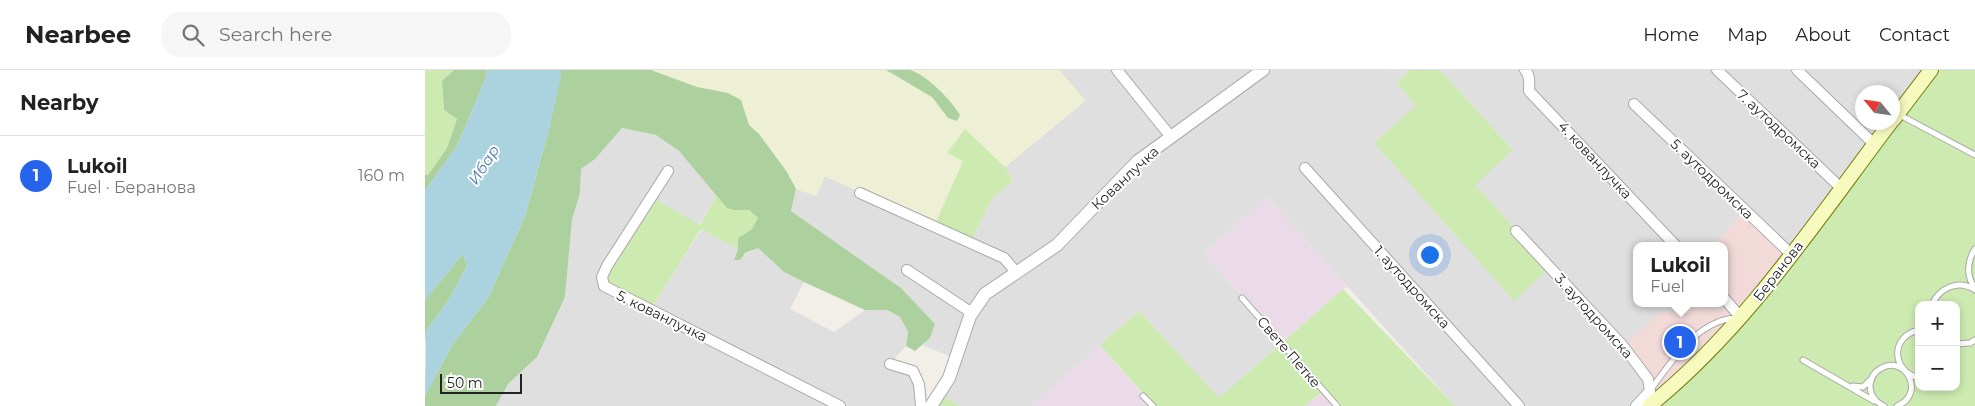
<!DOCTYPE html>
<meta charset="utf-8">
<style>
:root{--surface:#fff;--page:#f6f6f6;--text:#222;--muted:#767676;--line:#e0e0e0;--accent:#2563eb}
body{margin:0;font-family:Montserrat,sans-serif;background:var(--page);color:var(--text)}
.controls{position:absolute;right:15px;bottom:15px;display:grid;overflow:hidden;border-radius:10px;box-shadow:0 2px 8px #0003}
.controls button{width:45px;height:45px;display:grid;place-items:center;padding:0;border:0;border-bottom:1px solid var(--line);background:var(--surface);color:var(--text);font:25px sans-serif}
.compass{position:absolute;left:1430px;top:15px;width:45px;height:45px;border-radius:50%;background:var(--surface);box-shadow:0 2px 8px #0003;rotate:299deg}
.scale{position:absolute;left:15px;bottom:12px;width:82px;box-sizing:border-box;padding-left:5px;border:2px solid #222;border-top:0;font-size:14px;line-height:18px;white-space:nowrap;color:#222;-webkit-text-stroke:4px #fff;paint-order:stroke}
.you{position:absolute;left:1004px;top:184px;width:18px;height:18px;margin:-12px;border:4px solid #fff;border-radius:50%;background:#1a73e8;box-shadow:0 0 0 8px #1a73e833}
.badge{display:grid;place-items:center;width:32px;height:32px;border-radius:50%;background:var(--accent);color:#fff;font-size:16px;font-weight:700}
.pin{position:absolute;translate:-50% -50%;border:2px solid #fff;box-shadow:0 1px 5px #0006}
.popup{position:absolute;left:1208px;top:172px;width:95px;height:65px;box-sizing:border-box;display:grid;place-content:center;border-radius:10px;background:var(--surface);filter:drop-shadow(0 1px 4px #0005);font-size:16px;white-space:nowrap;color:var(--muted)}
.popup b{font-size:19px;color:var(--text)}
.popup::after{content:'';position:absolute;left:50%;top:100%;margin-left:-10px;border:10px solid transparent;border-top-color:var(--surface)}
.list{margin:0;padding:0;list-style:none}
h2{display:flex;justify-content:space-between;align-items:center;height:65px;margin:0;padding:0 20px;font-size:21px}
h2 small{font-size:16px;font-weight:400;color:var(--muted)}
.list li{display:grid;grid-template-columns:32px 1fr auto;gap:15px;align-items:center;box-sizing:border-box;height:80px;padding:0 20px;border-top:1px solid var(--line)}
.list b{display:block;font-size:19px;white-space:nowrap}
.list p{margin:0;font-size:16px;white-space:nowrap;color:var(--muted)}
.list em{font-size:16px;font-style:normal;color:var(--muted)}
.icon{flex:none;width:28px;height:28px;fill:none;stroke:currentColor;stroke-width:2;stroke-linecap:round;stroke-linejoin:round}
.map{position:relative;flex:none;width:1550px;height:336px;overflow:hidden}
header{display:flex;align-items:center;gap:30px;box-sizing:border-box;height:70px;padding:0 25px;background:var(--surface);border-bottom:1px solid var(--line)}
header strong{font-size:24px}
nav{display:flex;gap:28px;margin-inline-start:auto;font-size:18px}
.search{width:350px;height:45px;background:var(--page);display:flex;align-items:center;gap:12px;box-sizing:border-box;padding:0 18px;border-radius:20px;color:var(--muted);font-size:19px}
main{display:flex}
aside{flex:1;background:var(--surface)}
.map>svg:first-child{display:block}
</style>
<header>
<strong>Nearbee</strong>
<div class="search"><svg class="icon" aria-label="search" viewBox="0 0 24 24"><circle cx="10" cy="10" r="6"/><path d="M15 15l6 6"/></svg>Search here</div>
<nav><a>Home</a><a>Map</a><a>About</a><a>Contact</a></nav>
</header>
<main>
<aside>
<h2>Nearby<small></small></h2>
<ul class="list">
<li><span class="badge">1</span><div><b>Lukoil</b><p>Fuel · Беранова</p></div><em>160 m</em></li>
</ul>
</aside>
<div class="map">
<svg width="1550" height="336" viewBox="0 0 1550 336">
<rect width="100%" height="100%" fill="#f2efe9"/>
<path fill="#e0dfdf" d="M634,0H985L972,13L992,36L950,73L1125,197L1049,115L1088,80L1015,0H1506L1468,50V22H1438V52L1466,53L1366,184L1321,141L1287,176H1211V233L1304,234L1298,239H1284L1269,234L1256,237L1246,243L1216,299L1239,324L1224,336H1030L842,127L779,184L857,272L794,329L714,241L606,336H535L514,325L531,289L497,275L505,268L490,234L476,218L366,141L371,119L390,125L400,106L545,173L566,130L588,111L580,97L660,31Z
M197,58L231,65L254,81L292,125L225,239L277,159L313,179L309,189L333,178L359,202L379,212L365,239L409,262L440,240H461L475,247L483,262L481,276L466,293L488,301L496,336H71L83,314L112,287L140,227L147,150L155,123L156,99L170,89Z"/>
<path fill="#f2dad9" d="M1321,141L1366,184L1239,324L1198,276L1237,241L1246,243L1256,237L1269,234L1284,239H1298L1304,235L1299,228V176H1287Z"/>
<path fill="#ebdbe8" d="M842,127L922,216L857,272L779,184Z
M675,275L728,336H606Z
M899,321L912,336H880Z"/>
<path fill="#eef0d5" d="M226,0H461L507,27L523,48L535,45L531,39L504,10L485,0H634L660,30L580,97L540,60L523,83L538,91L509,156L400,106L391,126L371,119L362,102L334,64L324,55L316,30L303,23L272,17Z"/>
<path fill="#cdebb0" fill-rule="evenodd" d="M0,0H29L17,11L19,40L32,49L22,78L3,105H0Z
M985,0H1015L1088,80L1050,115L1125,197L1089,231L949,73L991,36L972,13Z
M1506,0H1550V336H1224L1286,281ZM1494,235H1531V317H1494Z
M540,59L580,97L588,111L566,130L545,173L509,156L538,91L522,83Z
M292,125C307,139 302,140 324,140L333,148L327,159L313,168V179L276,159L225,240L183,219L179,202L227,127L275,155Z
M918,219L1030,336H912L898,321L880,336H729L675,275L714,241L794,328Z
M514,325L535,336H506Z"/>
<path fill="#add19e" d="M29,0H62L60,10L32,76L0,121V105H3L22,78L32,49L19,40L17,11Z
M136,0H226L272,17L303,23L316,30L324,55L334,64L362,102L371,119L366,141L476,218L510,254L505,268L490,281L481,276L483,262L475,247L462,240H440L379,212L359,202L333,178L320,183L315,190H309L313,179V168L327,159L333,148L324,140H309L302,138L254,81L231,65L197,58L170,89L156,99L155,123L147,150L140,227L112,287L83,314L71,336H0V326L27,275L63,228L100,146L124,59Z
M461,0C469,0 479,0 485,0C502,5 527,31 535,45L532,51L523,48L507,27Z
M38,184L42,196L25,228L1,261L0,277V230Z"/>
<path fill="#aad3df" d="M62,0H136V6L124,59L100,146L63,228L27,275L0,326L1,261L25,228L42,196L38,184L0,230V121L32,76L60,10Z"/>
<g fill="none" stroke-linecap="round" stroke-linejoin="round">
<g stroke="#a9a9a9" stroke-width="7">
<path id="service" d="M1473,44L1550,85
M1550,179C1542,191 1541,207 1550,218
M817,228L912,336
M1507,235C1514,218 1533,209 1550,220
M1494,260C1465,266 1466,301 1494,308
M1531,274L1545,273L1550,270
M1378,290L1449,331
M1428,316L1438,317L1446,309
M1226,319C1247,291 1272,251 1310,248
M718,326L728,336
M1459,336C1450,332 1445,325 1445,315C1446,308 1449,302 1455,299C1480,283 1502,324 1472,336"/>
</g>
<g stroke="#a9a9a9" stroke-width="12">
<path id="minor" d="M692,0L746,67
M1100,0C1106,6 1104,14 1104,21L1251,176
M1292,0L1416,118
M1372,0L1449,74
M1209,34L1366,184
M880,98L1094,336
M243,101L182,196L177,207L179,216L415,336
M435,123L579,188L591,202
M1091,161L1198,276L1223,309L1225,321L1211,336
M482,200L547,243
M1299,228L1316,248
M465,294L488,301L494,314L496,336"/>
</g>
<g stroke="#a9a9a9" stroke-width="14">
<path id="tertiary" d="M506,336L524,308L545,246L560,224L632,175L713,91L838,0"/>
</g>
<g stroke="#707d05" stroke-width="16">
<path id="secondary" d="M1468,50L1506,0
M1224,336C1321,258 1391,151 1466,52"/>
</g>
<use href="#service" stroke="#fff" stroke-width="5"/>
<use href="#minor" stroke="#fff" stroke-width="10"/>
<use href="#tertiary" stroke="#fff" stroke-width="12"/>
<use href="#secondary" stroke="#f7fabf" stroke-width="14"/>
</g>
<g text-anchor="middle" stroke-width="4" stroke-linejoin="round" paint-order="stroke">
<g font-size="14" fill="#222" stroke="#fff">
<text transform="translate(1354 59) rotate(43)" y="5">7. аутодромска</text>
<text transform="translate(1170 90) rotate(47)" y="5">4. кованлучка</text>
<text transform="translate(700 108) rotate(-43)" y="5">Кованлучка</text>
<text transform="translate(1287 109) rotate(44)" y="5">5. аутодромска</text>
<text transform="translate(1353 201) rotate(-52)" y="5">Беранова</text>
<text transform="translate(987 217) rotate(48)" y="5">1. аутодромска</text>
<text transform="translate(237 246) rotate(26)" y="5">5. кованлучка</text>
<text transform="translate(1169 246) rotate(48)" y="5">3. аутодромска</text>
<text transform="translate(864 282) rotate(49)" y="5">Свете Петке</text>
</g>
<g font-size="15" font-style="italic" fill="#4a7aab" stroke="#fff">
<text transform="translate(59 95) rotate(-57)" y="5">Ибар</text>
</g>
</g>
</svg>
<div class="controls">
<button>+</button>
<button>−</button>
</div>
<svg class="compass" viewBox="-18 -18 36 36"><path d="M0-13l5 13h-10z" fill="#e53935"/><path d="M0 13l5-13h-10z" fill="#767676"/></svg>
<div class="scale">50 m</div>
<div class="you"></div>
<div class="pin badge" style="left:1255px;top:272px">1</div>
<div class="popup"><b>Lukoil</b>Fuel</div>
</div>
</main>
